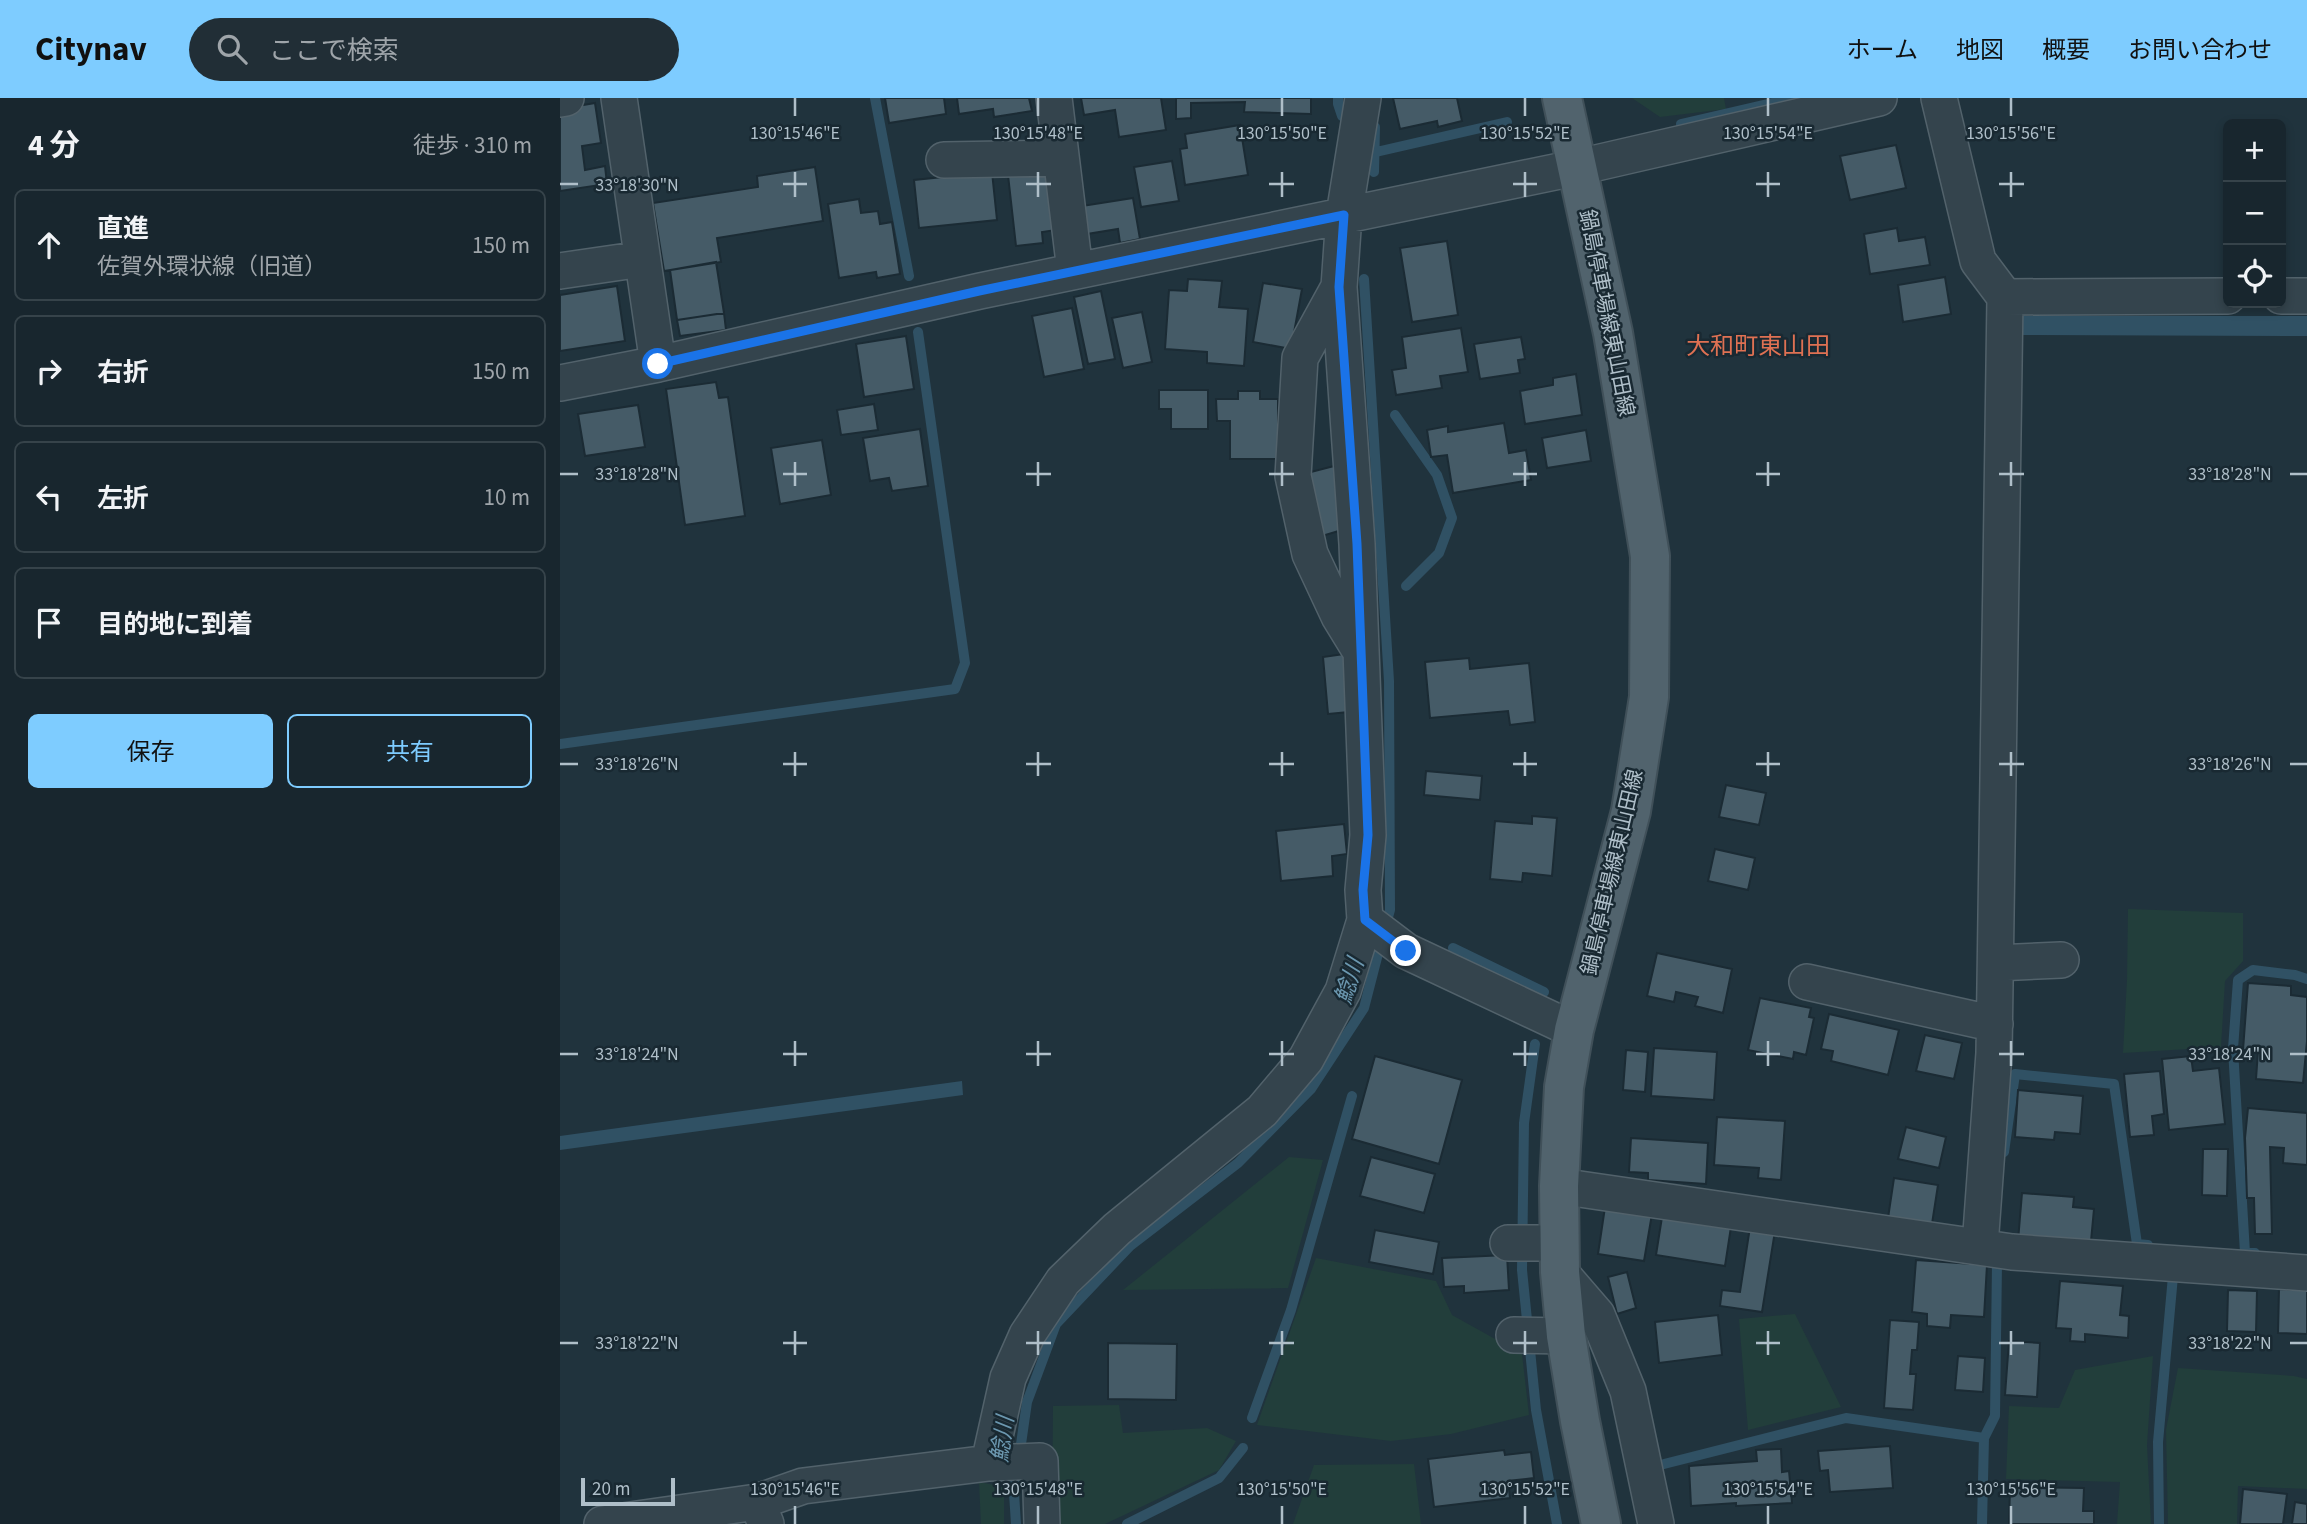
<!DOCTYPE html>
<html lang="ja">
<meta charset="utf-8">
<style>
:root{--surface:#18262e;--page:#212e36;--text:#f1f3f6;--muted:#9fa5aa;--line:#36434a;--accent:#7eccff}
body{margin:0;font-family:"Source Sans 3","Noto Sans JP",sans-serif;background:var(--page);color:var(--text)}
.controls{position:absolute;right:21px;top:21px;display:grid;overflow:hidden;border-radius:10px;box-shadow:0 4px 10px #0003}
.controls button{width:63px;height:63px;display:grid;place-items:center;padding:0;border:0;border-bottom:2px solid var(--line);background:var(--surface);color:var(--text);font:35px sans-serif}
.scale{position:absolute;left:21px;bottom:18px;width:94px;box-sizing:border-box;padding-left:7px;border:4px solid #afbfc9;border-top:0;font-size:19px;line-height:24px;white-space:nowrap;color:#afbfc9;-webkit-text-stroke:5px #192932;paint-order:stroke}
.stop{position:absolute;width:21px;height:21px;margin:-16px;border:5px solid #1a73e8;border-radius:50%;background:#fff}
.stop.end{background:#1a73e8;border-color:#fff;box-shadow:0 2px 7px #0008}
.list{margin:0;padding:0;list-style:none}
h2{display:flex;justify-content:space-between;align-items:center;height:91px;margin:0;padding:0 28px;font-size:30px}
h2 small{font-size:23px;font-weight:400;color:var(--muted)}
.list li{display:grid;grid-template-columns:46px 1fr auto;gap:21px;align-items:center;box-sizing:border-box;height:112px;margin:0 14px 14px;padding:0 14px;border:2px solid var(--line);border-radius:10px}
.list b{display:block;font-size:26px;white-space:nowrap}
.list p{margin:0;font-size:23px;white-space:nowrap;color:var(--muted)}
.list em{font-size:23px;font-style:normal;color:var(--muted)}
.actions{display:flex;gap:14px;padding:21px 28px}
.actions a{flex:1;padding:16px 0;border:2px solid var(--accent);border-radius:10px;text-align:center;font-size:24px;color:var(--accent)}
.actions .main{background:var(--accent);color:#111}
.icon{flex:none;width:38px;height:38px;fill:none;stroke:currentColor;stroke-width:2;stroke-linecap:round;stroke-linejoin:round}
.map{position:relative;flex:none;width:1747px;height:1426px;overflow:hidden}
header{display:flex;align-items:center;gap:42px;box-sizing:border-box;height:98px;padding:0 35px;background:var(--accent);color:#111}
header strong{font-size:33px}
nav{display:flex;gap:38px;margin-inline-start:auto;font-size:24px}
.search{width:490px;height:63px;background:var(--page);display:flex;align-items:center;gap:18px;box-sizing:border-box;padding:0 24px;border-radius:38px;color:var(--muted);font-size:26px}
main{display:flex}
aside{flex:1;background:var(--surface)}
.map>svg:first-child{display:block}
</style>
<header>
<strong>Citynav</strong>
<div class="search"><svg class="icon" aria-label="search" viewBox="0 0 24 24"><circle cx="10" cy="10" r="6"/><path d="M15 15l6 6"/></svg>ここで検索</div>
<nav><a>ホーム</a><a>地図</a><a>概要</a><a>お問い合わせ</a></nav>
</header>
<main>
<aside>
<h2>4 分<small>徒歩 · 310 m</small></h2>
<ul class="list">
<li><svg class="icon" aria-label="ahead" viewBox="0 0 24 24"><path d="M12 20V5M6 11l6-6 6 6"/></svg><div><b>直進</b><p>佐賀外環状線（旧道）</p></div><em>150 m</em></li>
<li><svg class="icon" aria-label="right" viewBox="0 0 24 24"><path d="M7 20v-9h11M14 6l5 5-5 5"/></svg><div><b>右折</b></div><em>150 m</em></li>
<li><svg class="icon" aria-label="left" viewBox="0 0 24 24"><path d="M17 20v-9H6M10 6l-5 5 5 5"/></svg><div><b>左折</b></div><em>10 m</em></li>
<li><svg class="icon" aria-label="arrive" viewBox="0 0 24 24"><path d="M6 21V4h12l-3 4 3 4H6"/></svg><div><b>目的地に到着</b></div></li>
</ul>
<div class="actions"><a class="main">保存</a><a>共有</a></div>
</aside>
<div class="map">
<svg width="1747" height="1426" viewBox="0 0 1747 1426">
<rect width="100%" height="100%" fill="#20333d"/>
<path fill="#223e3b" d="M1072,0H1164L1166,11L1100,19Z
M1568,811L1683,815V863L1665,883L1661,949L1563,955L1567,882Z
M729,1059L763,1062L728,1190L563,1192Z
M756,1160L876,1183L892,1217L962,1256L969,1317L891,1336L831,1343L697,1327Z
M1235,1216L1281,1309L1188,1332L1179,1221Z
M1593,1258L1587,1347L1591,1426H1557L1560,1384L1446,1381L1449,1308L1499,1310L1515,1272Z
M1618,1270L1734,1278L1747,1281V1391L1678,1388L1677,1426H1608L1606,1332Z
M559,1307L563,1335L647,1330L676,1343L659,1372L545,1426H492L493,1308Z
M854,1366L861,1426H733L754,1367Z
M419,1384L444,1389V1426H421Z"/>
<path fill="#305164" d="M1462,218H1747V238L1462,237Z
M402,983L403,997L0,1052V1038Z"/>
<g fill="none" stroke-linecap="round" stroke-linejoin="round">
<path stroke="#305164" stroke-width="10" d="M315,0L349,178
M778,0V6L782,18
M1121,26L1234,0
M816,54L947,24
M814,74L815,29
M804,181L829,583L830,812L825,830
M835,317L877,377L892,420L879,455L846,488
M0,646L395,591L405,565L358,234
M893,850L984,894
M975,946L964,1025L962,1172L976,1312L997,1426
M1444,1054L1455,976L1554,986L1577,1146L1588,1147
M1695,1155H1685L1673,951L1678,882L1693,872L1735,877L1747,881
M692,1320L731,1212L792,998
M1104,1366L1286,1320L1424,1340
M456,1426L454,1395L467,1304L496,1226L570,1148L678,1065L751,991L804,910L821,844
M567,1426L659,1380L683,1350
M1422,1426L1424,1340L1435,1318L1437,1165
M1599,1426L1598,1344L1613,1178H1620"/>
</g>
<path fill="#455b67" stroke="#1b2b34" stroke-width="2" d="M325,0H384L386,16L329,25Z
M397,0H469L472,13L434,19L433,11L399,16Z
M521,0H601L606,32L559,39L555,12L524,17Z
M616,0H751V16L684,14L685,4L631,5V20L616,21Z
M833,0H897L902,23L878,29L877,23L840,31Z
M35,5L41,45L22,48L25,72L45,68L47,86L0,93V11Z
M680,27L688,77L625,87L620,51L627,50L625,36Z
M1336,47L1346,90L1290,102L1280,58Z
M612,63L619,103L581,109L574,69Z
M255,69L263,123L157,140L161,164L104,173L93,105L198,89L197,78Z
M489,72L496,132L482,134L483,145L456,148L448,77Z
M432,74L437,122L359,130L354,82Z
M573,100L580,141L560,145L558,131L527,136L522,108Z
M299,101L301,115L318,113L320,126L332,124L340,176L317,180L316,174L279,180L268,106Z
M1337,130L1339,143L1365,139L1370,167L1310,176L1304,136Z
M887,143L898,217L852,224L840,150Z
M156,164L164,215L117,222L110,172Z
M1385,179L1391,216L1343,224L1338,187Z
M628,181L662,183L659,209L688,211L684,268L647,265V254L605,251L609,192L627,193Z
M703,185L742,191L731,251L693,244Z
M57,188L65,243L0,253V197Z
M541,193L555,261L528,266L514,199Z
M512,210L524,271L484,279L472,218Z
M582,214L592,264L563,270L552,220Z
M164,215L166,232L120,238L117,222Z
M901,230L908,274L880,278L882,290L836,297L832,272L846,270L842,239Z
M346,238L354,291L304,299L296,246Z
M961,239L965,261L958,262L960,275L920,281L914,246Z
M1016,276L1022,317L965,326L960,293L993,287V280Z
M156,284L159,300L168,299L185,418L125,427L106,291Z
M599,292H648V331H611V311H599Z
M678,293H700V301H718V361H670V323H657L656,301H678Z
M314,306L318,332L281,337L277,312Z
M78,307L85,349L25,358L18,316Z
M944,325L949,355L966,352L971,382L893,395L887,357L871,359L867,332L888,328V334Z
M360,331L368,388L332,393L329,380L310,383L303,340Z
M1026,332L1031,363L987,370L982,340Z
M262,342L271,397L220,406L211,350Z
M774,368L782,403V432L762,438L747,375Z
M784,556L789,614L768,616L763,559Z
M909,560L910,571L969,565L975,624L950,627L948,613L870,620L865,564Z
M866,673L922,678L920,702L864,697Z
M1166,687L1206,695L1199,727L1159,719Z
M972,718L997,720L992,778L963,775L962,784L930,781L935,723L972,726Z
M784,726L787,756L772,758L773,778L721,783L716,733Z
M1155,751L1195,760L1188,792L1148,783Z
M1097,855L1172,871L1163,915L1135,908L1138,899L1116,894L1114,904L1087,898Z
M1688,885L1731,888V897L1747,899V943L1743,985L1696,981L1698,953L1683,952Z
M1200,900L1251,910L1249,919L1254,920L1246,957L1234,954L1233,961L1188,952Z
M1269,916L1339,932L1328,977L1271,963L1273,953L1261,951Z
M1365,937L1402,945L1394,981L1356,973Z
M1094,950L1157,954L1154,1002L1091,998Z
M1066,952L1088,954L1085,994L1063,992Z
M815,958L902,982L879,1066L792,1041Z
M1631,958L1633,973L1659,970L1665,1026L1609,1032L1602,961Z
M1600,973L1604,1016L1592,1018L1594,1037L1570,1039L1564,976Z
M1458,992L1523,998L1520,1036L1495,1034L1494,1042L1455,1039Z
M1688,1010L1747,1015V1067L1723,1065L1724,1050L1710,1049L1712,1136H1695L1694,1100H1687L1685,1040Z
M1157,1019L1225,1023L1221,1082L1198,1080L1199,1070L1154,1067Z
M1346,1029L1386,1039L1379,1070L1338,1061Z
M1071,1040L1148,1045L1146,1086L1088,1082V1075L1069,1074Z
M1643,1051H1668L1667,1098L1642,1097Z
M811,1059L875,1076L864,1115L800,1098Z
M1334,1080L1378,1087L1372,1126L1328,1120Z
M1462,1095L1514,1099L1513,1109L1534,1111L1531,1143H1458Z
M1045,1109L1092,1116L1084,1163L1038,1156Z
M1102,1119L1171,1129L1165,1168L1096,1157Z
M1190,1129L1215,1133L1202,1214L1160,1208L1162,1192L1180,1194Z
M815,1132L879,1144L873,1176L809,1164Z
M947,1157L949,1192L904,1195V1188L884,1189L882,1160Z
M1356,1162L1427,1167L1424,1219L1391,1217L1390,1230L1367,1228V1216L1352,1214Z
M1067,1174L1076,1210L1057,1216L1048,1179Z
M1500,1183L1563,1188L1560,1217L1569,1218L1568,1240L1525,1236V1244L1510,1243L1511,1231L1496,1230Z
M1719,1191L1747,1192V1236L1718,1235Z
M1668,1192L1697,1193L1696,1234L1667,1233Z
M1158,1217L1162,1257L1099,1265L1095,1224Z
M1330,1222L1359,1224L1357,1252H1352L1350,1276H1356L1353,1312L1324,1310Z
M1449,1243L1480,1245L1477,1299L1445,1297Z
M548,1245L617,1246L616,1302L548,1301Z
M1398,1258L1425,1260L1423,1294L1395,1292Z
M1330,1348L1333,1390L1270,1394L1268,1372L1260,1373L1258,1353Z
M1221,1351L1222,1374L1229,1373L1232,1405L1176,1408V1405L1131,1408L1129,1368L1197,1363L1196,1352Z
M944,1352L945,1357L971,1354L974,1380L948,1383L950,1400L874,1409L868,1361Z
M1450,1389L1524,1390L1523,1413H1534V1426H1449Z
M1683,1391L1727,1396L1723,1426H1680Z
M1735,1404L1747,1406V1426H1732Z"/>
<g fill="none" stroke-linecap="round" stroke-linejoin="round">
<g stroke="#52626b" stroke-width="38">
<path id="minor" d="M59,0L98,266
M494,0L515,173
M1379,0L1418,163L1445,199L1668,198
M0,1L6,0
M384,62L501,60
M0,173L82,161
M779,189L740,260L733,378L750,456L779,518L798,549
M1721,198H1747
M0,285L98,266L420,193L1019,69L1319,0
M805,822L846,853L1014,932
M1436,865L1501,862
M1247,884L1435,926
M999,1088L1452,1154L1747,1175
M948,1145H999
M1420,1148L1434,955L1445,199
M1000,1174L1037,1217L1068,1293L1096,1426
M954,1237L1006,1238
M429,1365L448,1280L467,1237L503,1183L557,1131L702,1013L746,961L783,893L805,822L803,792L808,737L797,446L779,189L784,117L803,0
M197,1404L243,1388L429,1365L480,1363L482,1426
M42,1426L197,1404L206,1426"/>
</g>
<g stroke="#405059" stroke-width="42">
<path id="major" d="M1002,0L1053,235L1090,458L1089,599L1071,713L1014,932L1004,989L999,1088L1000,1174L1006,1238L1020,1323L1041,1426"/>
</g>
<use href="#minor" stroke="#34444d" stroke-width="35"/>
<use href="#major" stroke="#51636d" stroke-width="38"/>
</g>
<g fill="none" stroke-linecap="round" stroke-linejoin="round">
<path stroke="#1a73e8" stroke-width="9" d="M98,266L419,193L784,117L779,189L797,446L808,737L803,792L805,822L846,853"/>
</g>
<path fill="none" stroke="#afbfc9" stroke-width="2.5" d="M235,0V18M478,0V18M722,0V18M965,0V18M1208,0V18M1451,0V18M235,74V99M478,74V99M722,74V99M965,74V99M1208,74V99M1451,74V99M0,86H18M223,86H247M466,86H491M709,86H734M953,86H977M1196,86H1220M1439,86H1464M235,364V388M478,364V388M722,364V388M965,364V388M1208,364V388M1451,364V388M0,376H18M223,376H247M466,376H491M709,376H734M953,376H977M1196,376H1220M1439,376H1464M1730,376H1747M235,654V678M478,654V678M722,654V678M965,654V678M1208,654V678M1451,654V678M0,666H18M223,666H247M466,666H491M709,666H734M953,666H977M1196,666H1220M1439,666H1464M1730,666H1747M235,943V968M478,943V968M722,943V968M965,943V968M1208,943V968M1451,943V968M0,956H18M223,956H247M466,956H491M709,956H734M953,956H977M1196,956H1220M1439,956H1464M1730,956H1747M235,1233V1257M478,1233V1257M722,1233V1257M965,1233V1257M1208,1233V1257M1451,1233V1257M0,1245H18M223,1245H247M466,1245H491M709,1245H734M953,1245H977M1196,1245H1220M1439,1245H1464M1730,1245H1747M235,1408V1426M478,1408V1426M722,1408V1426M965,1408V1426M1208,1408V1426M1451,1408V1426"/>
<g text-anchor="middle" stroke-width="5" stroke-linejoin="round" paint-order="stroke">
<g font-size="21" fill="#afbfc9" stroke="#192932">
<text transform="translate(1047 215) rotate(79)" y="7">鍋島停車場線東山田線</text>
<text transform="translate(1052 774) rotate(-77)" y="7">鍋島停車場線東山田線</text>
</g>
<g font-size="23" font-style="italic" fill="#6c98b0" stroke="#192932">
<text transform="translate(789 883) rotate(-72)" y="8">鯰川</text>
<text transform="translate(442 1341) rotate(-82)" y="8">鯰川</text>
</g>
<g font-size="24" fill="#df7153" stroke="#192932">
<text x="1198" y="256">大和町東山田</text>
</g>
</g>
<g font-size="18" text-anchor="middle" fill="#afbfc9" stroke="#192932" stroke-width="5" stroke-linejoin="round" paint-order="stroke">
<text x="235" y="41">130°15'46"E</text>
<text x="478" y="41">130°15'48"E</text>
<text x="722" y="41">130°15'50"E</text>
<text x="965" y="41">130°15'52"E</text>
<text x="1208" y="41">130°15'54"E</text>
<text x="1451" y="41">130°15'56"E</text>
<text x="77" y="93">33°18'30"N</text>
<text x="77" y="382">33°18'28"N</text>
<text x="1670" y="382">33°18'28"N</text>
<text x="77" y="672">33°18'26"N</text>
<text x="1670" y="672">33°18'26"N</text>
<text x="77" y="962">33°18'24"N</text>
<text x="1670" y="962">33°18'24"N</text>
<text x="77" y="1251">33°18'22"N</text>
<text x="1670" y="1251">33°18'22"N</text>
<text x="235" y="1397">130°15'46"E</text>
<text x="478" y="1397">130°15'48"E</text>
<text x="722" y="1397">130°15'50"E</text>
<text x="965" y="1397">130°15'52"E</text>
<text x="1208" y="1397">130°15'54"E</text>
<text x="1451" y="1397">130°15'56"E</text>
</g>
</svg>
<div class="controls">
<button>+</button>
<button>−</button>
<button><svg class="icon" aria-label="locate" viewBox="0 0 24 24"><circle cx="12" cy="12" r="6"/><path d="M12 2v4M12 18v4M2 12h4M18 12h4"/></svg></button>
</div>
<div class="scale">20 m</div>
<div class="stop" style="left:98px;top:266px"></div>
<div class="stop end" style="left:846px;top:853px"></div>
</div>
</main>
